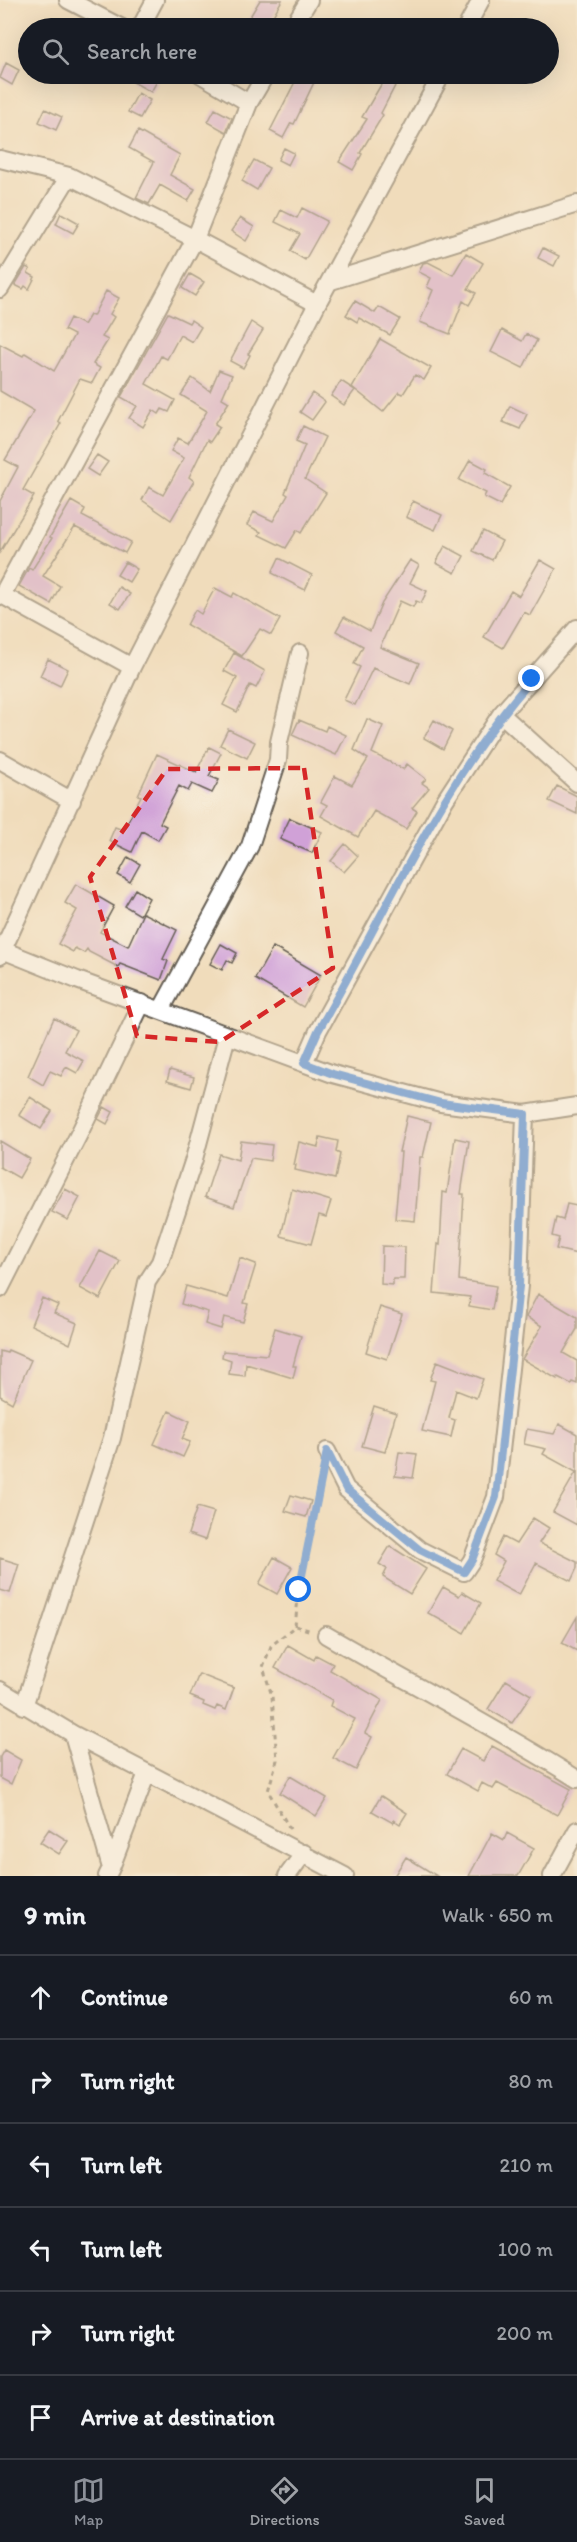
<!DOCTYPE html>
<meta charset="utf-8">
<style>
:root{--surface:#171b24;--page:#242831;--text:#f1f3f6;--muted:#9ea1a6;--line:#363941;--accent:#8c9099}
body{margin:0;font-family:Itim,sans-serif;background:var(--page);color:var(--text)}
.stop{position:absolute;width:18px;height:18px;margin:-14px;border:4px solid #1a73e8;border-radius:50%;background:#fff}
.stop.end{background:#1a73e8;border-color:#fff;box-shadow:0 2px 6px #0008}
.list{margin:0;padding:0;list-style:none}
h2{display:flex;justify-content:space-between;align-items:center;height:78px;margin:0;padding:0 24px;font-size:26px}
h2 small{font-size:20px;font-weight:400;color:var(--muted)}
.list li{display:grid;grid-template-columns:39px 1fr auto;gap:18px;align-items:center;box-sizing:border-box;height:84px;padding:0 24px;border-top:2px solid var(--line)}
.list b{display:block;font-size:22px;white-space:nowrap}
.list em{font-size:20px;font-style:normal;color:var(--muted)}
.icon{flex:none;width:33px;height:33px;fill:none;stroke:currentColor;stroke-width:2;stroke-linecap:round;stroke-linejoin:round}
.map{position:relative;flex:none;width:577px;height:1876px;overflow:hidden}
.search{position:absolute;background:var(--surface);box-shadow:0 6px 24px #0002;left:18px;right:18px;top:18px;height:66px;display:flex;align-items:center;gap:15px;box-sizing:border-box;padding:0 21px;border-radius:33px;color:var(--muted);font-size:22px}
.sheet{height:582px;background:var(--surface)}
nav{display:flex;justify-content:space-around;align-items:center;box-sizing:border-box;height:84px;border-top:2px solid var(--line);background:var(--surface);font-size:16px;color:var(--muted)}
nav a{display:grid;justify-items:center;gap:3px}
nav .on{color:var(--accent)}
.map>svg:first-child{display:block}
</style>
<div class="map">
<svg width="577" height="1876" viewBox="0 0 577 1876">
<rect width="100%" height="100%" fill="#fbf7ec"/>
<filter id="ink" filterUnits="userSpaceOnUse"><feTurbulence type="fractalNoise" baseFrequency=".0167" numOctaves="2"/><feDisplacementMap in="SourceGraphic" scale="12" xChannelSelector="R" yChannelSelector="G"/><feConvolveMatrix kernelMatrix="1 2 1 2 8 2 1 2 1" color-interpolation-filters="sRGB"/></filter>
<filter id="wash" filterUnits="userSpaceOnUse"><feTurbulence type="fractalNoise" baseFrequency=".008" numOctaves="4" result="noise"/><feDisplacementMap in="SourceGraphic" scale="24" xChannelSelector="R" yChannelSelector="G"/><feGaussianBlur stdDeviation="1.35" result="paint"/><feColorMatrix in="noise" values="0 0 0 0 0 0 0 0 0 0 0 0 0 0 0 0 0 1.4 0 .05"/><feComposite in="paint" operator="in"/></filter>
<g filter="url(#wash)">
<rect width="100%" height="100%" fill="#f0dcbb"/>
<g id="blocks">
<path fill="#d0a1d7" d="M260,0H282L266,28H243Z
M6,63L19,70L12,85L0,78Z
M139,74H144L157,81L151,92L133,82Z
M299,74H318L294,124L291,123L283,138L270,131Z
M385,78L396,84L381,113L383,115L360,153L362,154L353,170L339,162L367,119L362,117Z
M138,93L150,100L140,118L128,112Z
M45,109L62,117L56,130L39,122Z
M215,109L232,118L226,132L208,122Z
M138,131L180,155L170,175L195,189L188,201L160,185L149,204L136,198L154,162L129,148Z
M284,148L294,153L288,165L278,160Z
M254,160L269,168L257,190L242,181Z
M302,208L327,221L305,260L290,251L300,234L275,222L281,210L297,218Z
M61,213L79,223L73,233L56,224Z
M240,218L254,227L246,241L231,231Z
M543,248L559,256L554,266L538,258Z
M466,253L483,263L468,289L476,293L469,305L463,301L450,334L420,322L433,290L427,287L431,278L419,272L423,263L428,262L453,275Z
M26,267L30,269L28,273L35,277L29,289L25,286L23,289L15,285Z
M190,274L204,282L195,296L182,288Z
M106,291L119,298L110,314L114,317L102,337L108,340L93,364L100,368L92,383L80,379L58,421L61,423L23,490L34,496L0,552V501L18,467L5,460L34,411L0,391V344L23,356L25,353L54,371L74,335L64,330L70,318L84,325L90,315L93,316Z
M355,301L375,313L379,307L400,319L390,335L359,318L357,322L346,315Z
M168,313L189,323L191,320L201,327L192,342L180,335L167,359L161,356L146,384L175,400L169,412L162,409L159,414L153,410L143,427L129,418L137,406L121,397Z
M251,322L263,330L248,354L250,355L243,368L230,361Z
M502,330L522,341L526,334L537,340L523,368L491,352Z
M380,339L431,368L424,380L415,375L403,394L399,392L383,412L352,387Z
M219,370L232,375L222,398L229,402L215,424L220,427L210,442L207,440L189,477L194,481L171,520L142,500L149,487L163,495L184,458L171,451L178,438L188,443L207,411L181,395L192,378L210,391Z
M341,381L355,390L344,405L331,396Z
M312,393L325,402L312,420L300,412Z
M510,406L527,414L520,429L503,422Z
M303,426L325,437L305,479L326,493L301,533L297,530L286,548L259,535L261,532L247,525L254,512L273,521L288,495L285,493L305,445L296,441Z
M97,455L108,462L98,476L87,469Z
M470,460L487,469L485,473L510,487L500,505L484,497L486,493L459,480Z
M71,501L85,509L82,516L131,542L125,553L75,527L43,576L60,586L51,604L19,586L29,568L32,570L52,538L50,537Z
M413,501L442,515L435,530L406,517Z
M483,531L502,541L492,560L473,551Z
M445,546L464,556L455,573L436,563Z
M279,558L312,575L305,590L272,573Z
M410,560L419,565L410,583L427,591L421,603L416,601L413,607L400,601L380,647L419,663L410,684L373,668L355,705L344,700L360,667L354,664L363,646L336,631L344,617L370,631L382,603Z
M540,560L556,569L530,615L524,612L503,648L484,637L511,591L519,596Z
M125,562L137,569L129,582L117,575Z
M119,587L130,594L120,609L110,603Z
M215,588L232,597L234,593L280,619L271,635L260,629L242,656L187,625L195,610L201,614Z
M234,653L265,671L256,688L250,685L237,712L223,705L237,678L224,671Z
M48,659L68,669L60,686L40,676Z
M367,719L383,726L372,753L403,769L407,764L426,779L422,783L429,788L412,808L417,811L406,829L374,811L358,837L321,816L327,805L321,802L335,776L352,785L368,759L354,750Z
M299,720L325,731L327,726L346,735L336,755L292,735Z
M434,720L452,731L443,749L424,738Z
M228,729L255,742L247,758L220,745Z
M209,747L221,753L209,776L219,780L212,793L192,784L188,791L179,786L160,823L166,826L158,840L142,831L132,852L109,841L115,827L123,830L141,796L138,795L157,754L196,772Z
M557,786L577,796V814L549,801Z
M290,818L322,832L312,853L280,839Z
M345,844L358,856L344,872L331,861Z
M128,857L140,864L130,882L118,875Z
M76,884L114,906L100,932L128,946L143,913L177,930L163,959L168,961L161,980L120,964L118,967L89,952L87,949L84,953L75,948L73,952L58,944L77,910L65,903Z
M135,889L149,898L140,915L125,906Z
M221,944L237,953L232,963L227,960L222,970L210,964Z
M273,947L321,975L303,1007L255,979Z
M54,1018L76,1030L65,1051L84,1061L77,1073L66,1067L61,1076L50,1071L43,1085L28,1076Z
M170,1070L194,1077L191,1088L167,1081Z
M30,1097L52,1111L41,1129L19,1115Z
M104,1107L113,1112L107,1124L98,1119Z
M407,1116L431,1122L423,1157H420L415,1221L395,1219L401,1152H399Z
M320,1137L338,1141L336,1152L340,1154L335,1179L295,1170L296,1165H294L299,1142L318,1147Z
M455,1138L469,1141L461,1194H464L459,1280L496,1286L492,1310L469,1306L470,1297L434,1293L438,1244L440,1245L443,1192L447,1193Z
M0,1141L30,1159L19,1178L0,1167Z
M241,1141L272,1145L270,1161L251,1158L234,1207L205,1197L219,1154L238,1160Z
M65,1189L80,1197L68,1220L52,1212Z
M292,1189L331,1201L326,1217L319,1215L311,1244L281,1236Z
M567,1204L577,1206V1254L556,1249L559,1238L552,1236L556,1218L563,1220Z
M382,1246L405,1247L404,1279H393V1285L381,1284Z
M100,1251L120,1261L100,1299L80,1288Z
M240,1258L256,1264L244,1303L248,1304L243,1322L224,1317L221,1329L205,1324L208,1312L181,1304L186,1286L228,1298Z
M538,1294L577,1317V1329L563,1353L577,1361V1384L572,1382L571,1384L558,1377L557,1379L522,1359L542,1326L526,1317Z
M42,1298L58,1305L54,1313L77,1323L70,1344L31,1325Z
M380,1307L402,1314L387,1359L366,1352Z
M275,1328L301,1336L293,1366H296L293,1378L246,1364L245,1376L229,1374L231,1360L222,1357L223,1351L267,1355Z
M8,1350L31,1360L12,1403L0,1396V1351L7,1353Z
M437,1361L483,1379L476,1398L456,1390L449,1418L455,1420L451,1437L422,1431L435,1381L430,1380Z
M374,1406L396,1413L385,1452L362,1446Z
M169,1411L190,1421L182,1439L190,1442L183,1457L154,1444Z
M559,1424L577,1434V1525L553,1512L576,1472L543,1454L546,1449L524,1444L527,1429L554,1434Z
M399,1452L417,1454L413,1478L395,1476Z
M291,1495L311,1501L306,1517L285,1511Z
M197,1507L214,1512L205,1540L188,1534Z
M533,1518L549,1528L539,1543L577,1562V1568L571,1581L536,1563L519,1595L493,1581L504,1561L494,1555L503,1537L516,1544Z
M390,1546L426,1569L410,1594L383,1577L387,1569L379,1564Z
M274,1557L292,1567L277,1594L259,1584Z
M0,1558L19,1564L10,1593L0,1590Z
M443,1587L459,1596L462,1592L481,1603L464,1633L428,1613Z
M577,1617V1651L562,1643Z
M288,1645L314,1660L316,1655L333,1664L330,1670L382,1700L365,1733L372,1737L356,1770L333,1758L355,1719L330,1706L332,1700L275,1668Z
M199,1674L234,1688L226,1710L217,1706L215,1710L203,1705L204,1702L190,1696Z
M506,1680L531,1695L512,1723L488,1709Z
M492,1746L571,1789L557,1815L497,1783L493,1789L482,1783L478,1791L447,1774L461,1749L483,1761Z
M4,1750L21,1760L11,1784L0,1778V1757Z
M290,1776L327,1798L316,1816L280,1793Z
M381,1796L407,1813L400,1824L394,1820L393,1823L372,1811Z
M49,1829L68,1841L59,1854L40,1842Z
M492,1833L504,1840L507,1833L534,1848L518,1876H469Z
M406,1857L437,1876H394Z"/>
</g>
</g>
<g filter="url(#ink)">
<use href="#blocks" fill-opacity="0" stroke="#665f54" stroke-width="1.5"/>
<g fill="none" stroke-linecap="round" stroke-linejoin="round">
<g stroke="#665f54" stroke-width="20">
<path id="minor" d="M68,0L122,28
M140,28L155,0
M292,28L309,0
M466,28L481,0
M200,74L249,103
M0,159L69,176L195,239L317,304
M331,281L577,204
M0,289L69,176
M0,594L132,667
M2,595L195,239L249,103L266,74
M501,714L577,783
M0,760L72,801
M0,949L77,980L333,1074L441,1103L525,1114L577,1106
M0,956L132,667L317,304L442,74
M161,1010L250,846L278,760L279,742L300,653
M304,1063L318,1031L445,800L501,714L577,628
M0,1289L79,1134L142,1003
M327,1451L346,1489L420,1550L464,1572L472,1560L496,1497L519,1286L525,1114
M326,1635C409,1683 495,1727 577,1779
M0,1690L73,1734L345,1876
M24,1706L112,1438L147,1282L160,1262L194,1159L227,1036
M73,1734L111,1868L107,1876
M111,1868L147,1773
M287,1876L304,1853
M552,1876L577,1830"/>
</g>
<path stroke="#665f54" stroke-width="3" stroke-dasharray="4.5 4.5" stroke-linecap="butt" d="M295,1626L299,1590L322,1475
M290,1829L268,1791L277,1760L272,1696L263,1667L271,1646L295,1626L312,1631"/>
<use href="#minor" stroke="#fff" stroke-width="16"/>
</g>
</g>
<g fill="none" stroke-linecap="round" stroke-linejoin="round" filter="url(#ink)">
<path stroke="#1a73e8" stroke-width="8" d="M299,1590L327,1451L346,1489L420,1550L464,1572L472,1560L496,1497L519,1286L525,1114L441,1103L333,1074L304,1063L318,1031C386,913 441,782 532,679"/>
</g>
<path d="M0 0H577V1876H0ZM304,768L333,968L220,1042L137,1036L90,877L167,769Z" fill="#f0dcbb" fill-opacity=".55" fill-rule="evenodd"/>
<path fill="none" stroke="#d62828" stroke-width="4.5" stroke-dasharray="12 8" stroke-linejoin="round" d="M304,768L333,968L220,1042L137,1036L90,877L167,769Z"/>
</svg>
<div class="stop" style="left:299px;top:1590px"></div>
<div class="stop end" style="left:532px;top:679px"></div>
<div class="search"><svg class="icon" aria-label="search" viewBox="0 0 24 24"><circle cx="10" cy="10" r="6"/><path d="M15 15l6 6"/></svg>Search here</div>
</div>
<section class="sheet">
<h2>9 min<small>Walk · 650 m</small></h2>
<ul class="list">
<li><svg class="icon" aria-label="ahead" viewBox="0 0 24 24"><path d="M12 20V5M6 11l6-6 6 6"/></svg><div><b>Continue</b></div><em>60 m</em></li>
<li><svg class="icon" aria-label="right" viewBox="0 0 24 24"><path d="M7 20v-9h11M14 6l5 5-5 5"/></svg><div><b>Turn right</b></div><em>80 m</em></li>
<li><svg class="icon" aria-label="left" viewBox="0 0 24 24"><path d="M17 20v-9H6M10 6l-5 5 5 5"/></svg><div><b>Turn left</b></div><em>210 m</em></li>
<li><svg class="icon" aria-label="left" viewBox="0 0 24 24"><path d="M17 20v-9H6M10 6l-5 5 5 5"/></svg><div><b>Turn left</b></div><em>100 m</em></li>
<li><svg class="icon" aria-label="right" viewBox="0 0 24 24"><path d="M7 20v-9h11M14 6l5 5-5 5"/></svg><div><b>Turn right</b></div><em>200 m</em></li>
<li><svg class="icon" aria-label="arrive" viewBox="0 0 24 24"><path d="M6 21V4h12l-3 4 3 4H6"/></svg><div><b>Arrive at destination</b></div></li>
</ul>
</section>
<nav>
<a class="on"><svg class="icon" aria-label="map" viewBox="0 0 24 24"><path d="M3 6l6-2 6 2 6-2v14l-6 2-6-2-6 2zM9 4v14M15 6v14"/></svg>Map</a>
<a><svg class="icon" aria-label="directions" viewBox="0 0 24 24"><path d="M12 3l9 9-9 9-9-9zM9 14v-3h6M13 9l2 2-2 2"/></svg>Directions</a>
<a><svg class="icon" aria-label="saved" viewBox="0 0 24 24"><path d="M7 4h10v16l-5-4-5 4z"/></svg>Saved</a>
</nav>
